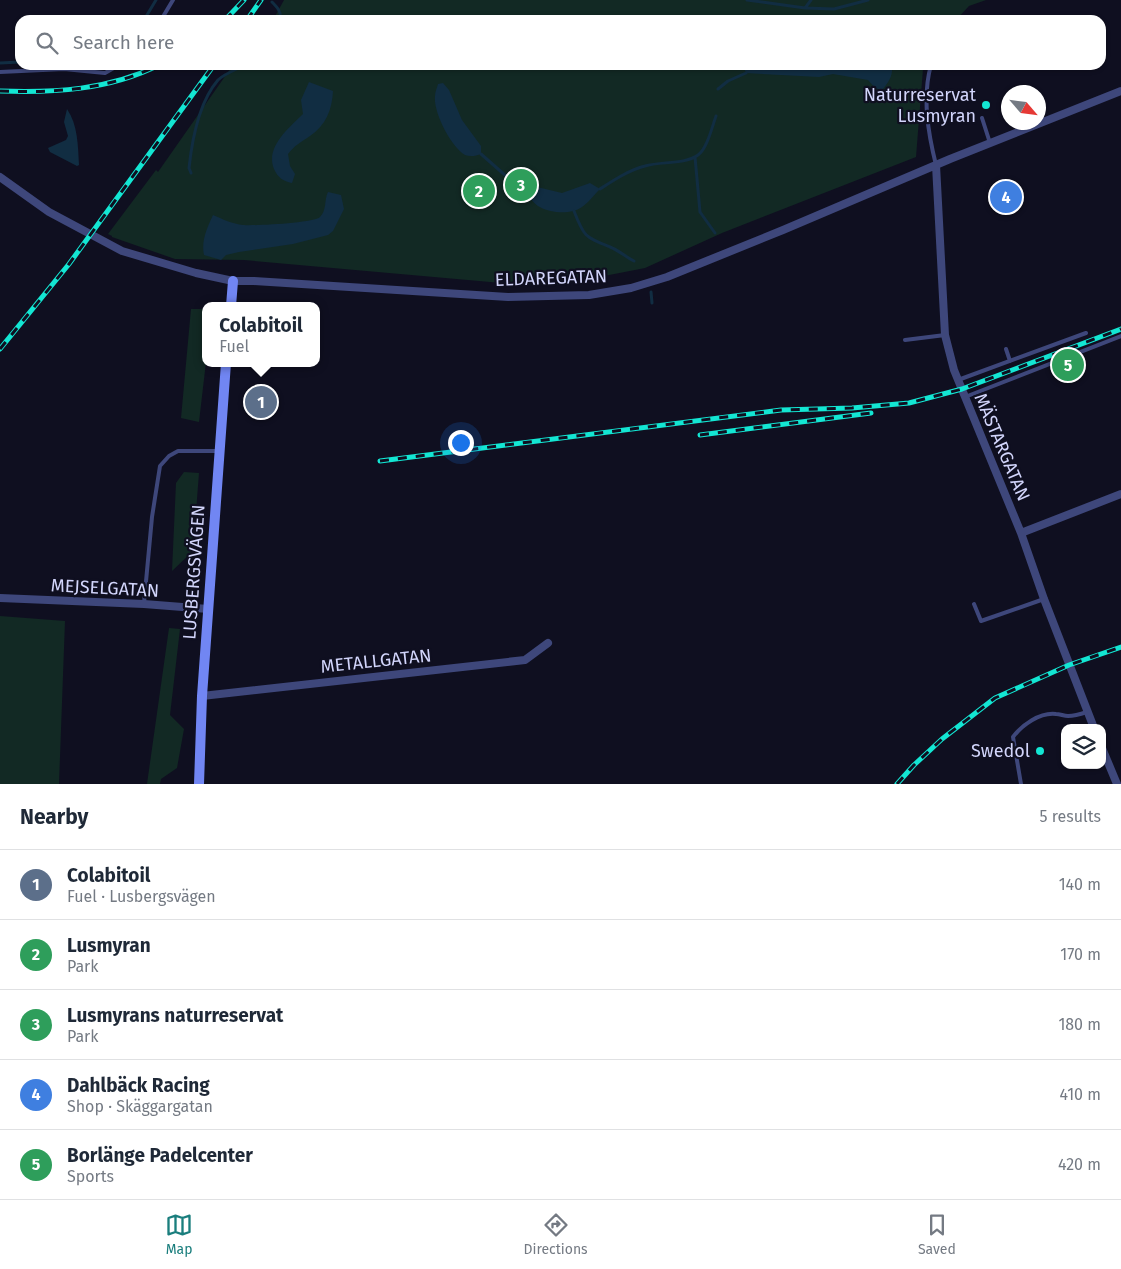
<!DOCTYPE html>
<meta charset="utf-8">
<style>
:root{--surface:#fff;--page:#f2f2f3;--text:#1f2937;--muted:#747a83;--line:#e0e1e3;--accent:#1a7e7d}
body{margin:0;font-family:"Fira Sans",sans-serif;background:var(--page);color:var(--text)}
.controls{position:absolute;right:15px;bottom:15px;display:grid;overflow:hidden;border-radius:10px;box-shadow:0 1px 4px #0004}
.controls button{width:45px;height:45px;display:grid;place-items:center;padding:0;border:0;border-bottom:1px solid var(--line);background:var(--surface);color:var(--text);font:25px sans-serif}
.compass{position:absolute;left:1001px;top:85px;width:45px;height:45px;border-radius:50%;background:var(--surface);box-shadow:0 1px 4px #0004;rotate:118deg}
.you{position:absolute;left:460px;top:442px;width:18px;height:18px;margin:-12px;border:4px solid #fff;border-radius:50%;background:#1a73e8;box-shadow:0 0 0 8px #1a73e833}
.badge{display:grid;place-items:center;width:32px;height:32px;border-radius:50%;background:var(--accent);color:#fff;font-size:16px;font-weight:700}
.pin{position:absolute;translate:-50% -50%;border:2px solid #fff;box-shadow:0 1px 5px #0006}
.popup{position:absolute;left:202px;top:302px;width:118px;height:65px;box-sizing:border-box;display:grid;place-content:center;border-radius:10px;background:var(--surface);filter:drop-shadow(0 1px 4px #0005);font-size:16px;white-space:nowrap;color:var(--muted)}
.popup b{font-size:19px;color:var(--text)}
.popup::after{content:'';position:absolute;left:50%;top:100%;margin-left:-10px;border:10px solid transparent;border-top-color:var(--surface)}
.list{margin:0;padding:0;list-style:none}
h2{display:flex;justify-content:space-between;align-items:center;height:65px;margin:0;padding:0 20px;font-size:21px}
h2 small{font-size:16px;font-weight:400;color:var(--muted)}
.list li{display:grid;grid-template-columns:32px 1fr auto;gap:15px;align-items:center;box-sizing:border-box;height:70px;padding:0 20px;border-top:1px solid var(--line)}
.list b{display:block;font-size:19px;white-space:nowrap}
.list p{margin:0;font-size:16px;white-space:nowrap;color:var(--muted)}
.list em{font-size:16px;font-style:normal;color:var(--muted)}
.icon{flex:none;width:28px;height:28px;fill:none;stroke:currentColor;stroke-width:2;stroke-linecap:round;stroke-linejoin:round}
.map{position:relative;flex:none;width:1121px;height:784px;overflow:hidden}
.search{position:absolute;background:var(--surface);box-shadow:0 1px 4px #0004;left:15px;right:15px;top:15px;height:55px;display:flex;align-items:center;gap:12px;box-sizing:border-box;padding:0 18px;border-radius:15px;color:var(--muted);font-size:19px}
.sheet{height:415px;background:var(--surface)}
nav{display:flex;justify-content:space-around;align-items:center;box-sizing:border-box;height:70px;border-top:1px solid var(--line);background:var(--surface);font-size:14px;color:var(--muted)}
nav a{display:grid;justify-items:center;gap:2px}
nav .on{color:var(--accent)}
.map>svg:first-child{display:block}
</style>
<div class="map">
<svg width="1121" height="784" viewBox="0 0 1121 784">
<rect width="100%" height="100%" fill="#0f0f20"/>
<path fill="#122924" d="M284,0H986L969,6L956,20H273Z
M233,65H925L923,69L916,157L722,233L645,268L558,285L512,284L244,260L175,259L112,237V236L108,234L156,170L158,172Z
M191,309H206V362L199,422L181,418Z
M184,472L199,473L193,551L172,571L176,483Z
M0,616L65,621L59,784H0Z
M169,628L180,629L170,715L184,729L177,768L161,779L160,784H147Z"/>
<path fill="#112d42" d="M743,65H892C893,76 889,82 882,90L875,88L868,80L833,74L819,77L746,73Z
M309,82L333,91C332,110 326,125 310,136C301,142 294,146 288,154L290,166L295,174L292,183C283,181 278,178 274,169C265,147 289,128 303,114L301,100Z
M443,83L449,90L462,120L481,146V154C476,156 470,157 465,155C451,147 433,112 435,96C435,92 437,88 438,84Z
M67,109C78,125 78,146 79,165L77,166L50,152L48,148L66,140L68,136L64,122Z
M590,183L600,189C593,196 584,209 573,211C557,215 531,210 528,191L532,188L537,187L562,193Z
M328,192L341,195L344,209L333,231L328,235L293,244L239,252L226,255L221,260L204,255C201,241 207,228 213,215C222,219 233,224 243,225C253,226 314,223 320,217C327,210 324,200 328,192Z"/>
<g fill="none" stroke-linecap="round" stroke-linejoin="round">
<path stroke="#112d42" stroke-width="3" d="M747,0L805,8L811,0
M272,2C277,7 282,12 280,20
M805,8L834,9L868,0
M144,20L156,0
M0,63L20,62
M718,89L728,81L746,73
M481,154L506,176L528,191
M695,157L700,212L715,233
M191,173L189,168C192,140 199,102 218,80C224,74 237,69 245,65
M600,189C614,180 629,170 645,166C661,161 684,165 698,155C707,149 712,127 716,116
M574,211C584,237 585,237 610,247C618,250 626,257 634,261
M651,292L652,303"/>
<path stroke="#3e477b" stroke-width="4" d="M161,20L173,0
M931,65C922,97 928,133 936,165
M0,72L64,69L105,73L119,65
M982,118L990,143
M905,340L945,335
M1006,349L1010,361
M958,380L1086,333
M965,397L1121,336
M144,603L152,517L160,466L169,456L178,451H219
M974,604L981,621L1044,599
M1021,784L1013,737C1022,725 1040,712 1056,714C1060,714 1064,716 1068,716C1074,716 1081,714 1087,712"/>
<path stroke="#3e477b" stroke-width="8" d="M936,165L945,335L954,370L1021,533L1044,599L1094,728
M0,177L49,212L122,251L196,273L233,281H254L508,297L589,295L631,288L667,277L783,230L950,159L1121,91
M1021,533L1121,494
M0,598L144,604L208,609
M202,696L525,660L548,643
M1102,748L1117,784"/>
<path stroke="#7186f3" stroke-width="10" d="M231,306L233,281
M199,784L202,696L226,363"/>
<g stroke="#13e6d3" stroke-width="5">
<path id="rail" d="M225,20L244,0
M247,20L261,0
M0,91C54,93 109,90 159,65
M0,349L69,264L214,65
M700,435L871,413
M380,461L781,410L852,408L909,403L962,389L1121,329
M897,784L914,765L942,739L995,698L1069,665L1121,647"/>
</g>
<use href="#rail" stroke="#0f0f20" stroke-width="3" stroke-dasharray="9" stroke-linecap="butt"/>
</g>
<g fill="#13e6d3" stroke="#0f0f20" stroke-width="2">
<circle cx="986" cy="105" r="5"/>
<circle cx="1040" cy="751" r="5"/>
</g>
<g text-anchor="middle" stroke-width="4.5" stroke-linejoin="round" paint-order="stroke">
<g font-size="18" fill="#d2d5fb" stroke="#0f0f20" text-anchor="end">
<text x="976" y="101">Naturreservat<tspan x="976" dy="21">Lusmyran</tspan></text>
<text x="1030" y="757">Swedol</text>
</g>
<g font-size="18" fill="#d2d5fb" stroke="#0f0f20">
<text transform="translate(551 278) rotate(-2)" y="6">ELDAREGATAN</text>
<text transform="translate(1002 447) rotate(67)" y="6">MÄSTARGATAN</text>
<text transform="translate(194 572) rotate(-86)" y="6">LUSBERGSVÄGEN</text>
<text transform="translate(105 588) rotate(3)" y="6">MEJSELGATAN</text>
<text transform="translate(376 661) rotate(-6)" y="6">METALLGATAN</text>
</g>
</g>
</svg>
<div class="controls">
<button><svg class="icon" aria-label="layers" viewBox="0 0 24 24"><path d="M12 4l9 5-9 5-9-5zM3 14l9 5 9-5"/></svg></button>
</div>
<svg class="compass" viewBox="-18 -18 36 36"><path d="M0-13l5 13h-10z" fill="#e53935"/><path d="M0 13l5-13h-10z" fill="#747a83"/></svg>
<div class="you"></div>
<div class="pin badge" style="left:261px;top:402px;background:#5c6f8a">1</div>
<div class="popup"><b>Colabitoil</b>Fuel</div>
<div class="pin badge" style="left:479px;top:191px;background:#2e9e5b">2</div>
<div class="pin badge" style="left:521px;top:185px;background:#2e9e5b">3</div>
<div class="pin badge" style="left:1006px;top:197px;background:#3f7fe0">4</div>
<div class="pin badge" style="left:1068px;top:365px;background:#2e9e5b">5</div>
<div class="search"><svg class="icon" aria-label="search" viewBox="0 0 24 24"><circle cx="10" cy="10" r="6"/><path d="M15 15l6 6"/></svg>Search here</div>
</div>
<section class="sheet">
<h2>Nearby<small>5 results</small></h2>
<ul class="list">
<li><span class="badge" style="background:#5c6f8a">1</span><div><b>Colabitoil</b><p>Fuel · Lusbergsvägen</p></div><em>140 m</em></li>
<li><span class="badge" style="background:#2e9e5b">2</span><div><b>Lusmyran</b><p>Park</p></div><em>170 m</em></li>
<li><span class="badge" style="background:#2e9e5b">3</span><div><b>Lusmyrans naturreservat</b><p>Park</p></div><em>180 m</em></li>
<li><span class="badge" style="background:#3f7fe0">4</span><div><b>Dahlbäck Racing</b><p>Shop · Skäggargatan</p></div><em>410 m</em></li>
<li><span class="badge" style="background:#2e9e5b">5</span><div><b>Borlänge Padelcenter</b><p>Sports</p></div><em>420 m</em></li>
</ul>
</section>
<nav>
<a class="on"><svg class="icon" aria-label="map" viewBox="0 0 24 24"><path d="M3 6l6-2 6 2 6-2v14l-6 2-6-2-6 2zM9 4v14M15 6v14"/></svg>Map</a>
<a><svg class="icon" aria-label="directions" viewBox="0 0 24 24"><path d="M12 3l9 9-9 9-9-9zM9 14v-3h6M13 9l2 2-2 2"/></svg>Directions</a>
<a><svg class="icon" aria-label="saved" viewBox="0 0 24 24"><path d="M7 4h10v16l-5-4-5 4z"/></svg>Saved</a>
</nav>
